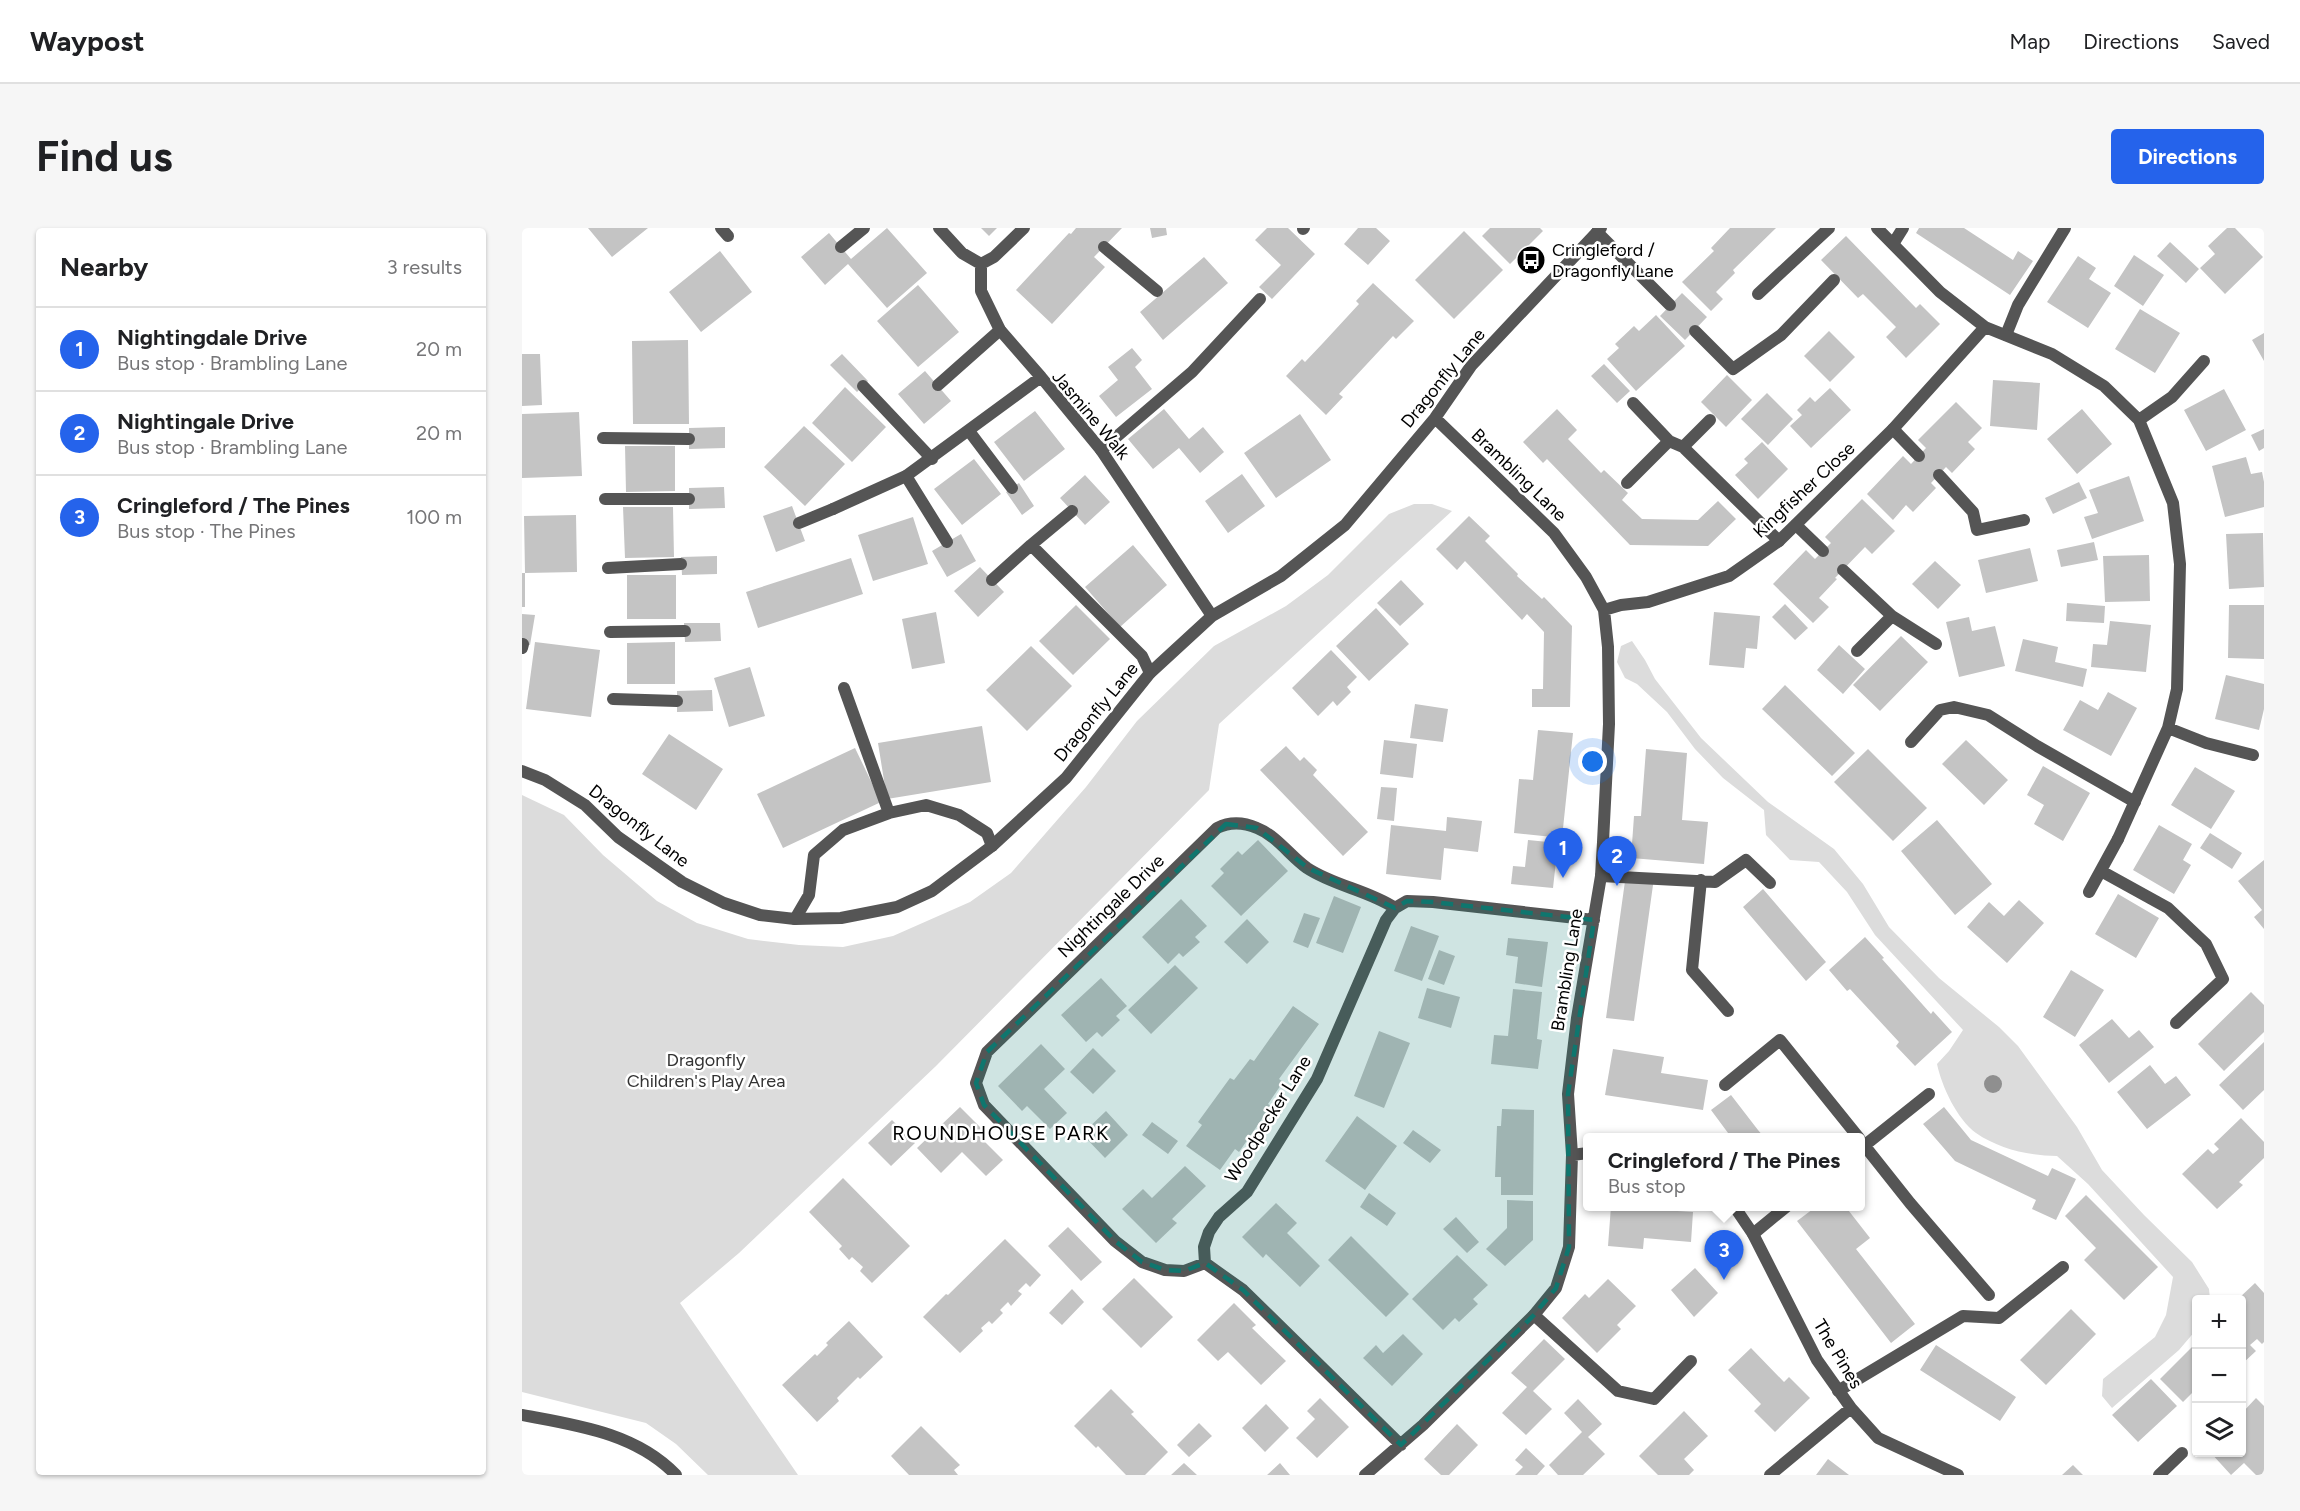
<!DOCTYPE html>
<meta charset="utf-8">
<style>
:root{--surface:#fff;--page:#f6f6f6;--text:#202124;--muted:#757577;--line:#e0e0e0;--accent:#2563eb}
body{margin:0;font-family:Figtree,sans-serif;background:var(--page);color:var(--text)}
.controls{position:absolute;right:18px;bottom:18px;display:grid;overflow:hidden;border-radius:6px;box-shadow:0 2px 4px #0004}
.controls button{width:54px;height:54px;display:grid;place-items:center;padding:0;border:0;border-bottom:2px solid var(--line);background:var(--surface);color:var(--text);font:30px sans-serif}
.you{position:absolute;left:1071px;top:534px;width:21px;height:21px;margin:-15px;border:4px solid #fff;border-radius:50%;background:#1a73e8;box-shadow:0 0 0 9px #1a73e833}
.badge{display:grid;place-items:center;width:39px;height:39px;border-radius:50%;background:var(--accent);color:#fff;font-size:20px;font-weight:700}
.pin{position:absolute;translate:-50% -50px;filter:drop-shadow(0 2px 3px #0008)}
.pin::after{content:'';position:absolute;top:32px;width:21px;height:18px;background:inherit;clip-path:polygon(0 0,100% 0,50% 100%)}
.popup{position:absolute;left:1061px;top:905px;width:282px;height:78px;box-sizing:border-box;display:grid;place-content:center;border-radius:6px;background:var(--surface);filter:drop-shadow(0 2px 4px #0005);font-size:20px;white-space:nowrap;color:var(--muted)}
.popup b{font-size:22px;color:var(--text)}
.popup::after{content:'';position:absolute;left:50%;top:100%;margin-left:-12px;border:12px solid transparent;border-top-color:var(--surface)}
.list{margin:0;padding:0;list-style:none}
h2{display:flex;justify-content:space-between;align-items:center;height:78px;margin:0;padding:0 24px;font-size:26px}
h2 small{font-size:20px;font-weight:400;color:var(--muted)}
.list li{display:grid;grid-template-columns:39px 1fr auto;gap:18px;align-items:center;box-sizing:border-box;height:84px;padding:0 24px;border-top:2px solid var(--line)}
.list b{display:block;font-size:22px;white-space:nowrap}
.list p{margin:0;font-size:20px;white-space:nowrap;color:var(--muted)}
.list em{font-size:20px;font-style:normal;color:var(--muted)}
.icon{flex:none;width:33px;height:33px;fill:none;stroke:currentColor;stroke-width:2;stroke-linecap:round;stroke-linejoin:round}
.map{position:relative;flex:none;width:1742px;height:1247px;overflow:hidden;border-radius:6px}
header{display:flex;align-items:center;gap:36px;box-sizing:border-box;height:84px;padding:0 30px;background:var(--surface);border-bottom:2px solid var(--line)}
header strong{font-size:28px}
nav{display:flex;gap:33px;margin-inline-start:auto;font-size:21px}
.intro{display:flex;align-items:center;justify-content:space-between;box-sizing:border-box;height:144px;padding:0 36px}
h1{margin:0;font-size:42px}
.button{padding:15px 27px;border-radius:6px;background:var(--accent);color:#fff;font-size:21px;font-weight:700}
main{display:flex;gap:36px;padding:0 36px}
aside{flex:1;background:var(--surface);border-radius:6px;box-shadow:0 2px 4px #0004}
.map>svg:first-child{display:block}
</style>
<header>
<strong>Waypost</strong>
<nav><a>Map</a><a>Directions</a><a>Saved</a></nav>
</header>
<div class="intro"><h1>Find us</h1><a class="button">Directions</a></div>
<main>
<aside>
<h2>Nearby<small>3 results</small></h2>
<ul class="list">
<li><span class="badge">1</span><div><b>Nightingdale Drive</b><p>Bus stop · Brambling Lane</p></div><em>20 m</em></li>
<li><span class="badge">2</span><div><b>Nightingale Drive</b><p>Bus stop · Brambling Lane</p></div><em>20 m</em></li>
<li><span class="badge">3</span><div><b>Cringleford / The Pines</b><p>Bus stop · The Pines</p></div><em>100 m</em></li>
</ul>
</aside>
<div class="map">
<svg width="1742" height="1247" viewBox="0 0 1742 1247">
<rect width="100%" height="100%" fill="#fff"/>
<path fill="#dcdcdc" d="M892,276H910L930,283L697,496L687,562L414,838L217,1025L158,1075L276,1247H186L154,1216L124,1195L0,1164V567L42,587L81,627L135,673L175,695L226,711L277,717L321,719L371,708L448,674L489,645L564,559L615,493L692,418L764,378L806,347L867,286Z
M1110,413L1123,432L1133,451L1179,510L1246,574L1312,621L1341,656L1367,699L1417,750L1477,799L1496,818L1555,899L1580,942L1622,987L1670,1034L1687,1061L1688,1071L1674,1072V1102L1657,1122L1590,1180L1580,1168L1581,1151L1633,1109L1644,1087L1651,1049L1566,956L1535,928C1508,928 1477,921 1454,905C1435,891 1420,859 1415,836L1427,823L1441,802L1353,707L1325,664L1297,634L1268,632L1244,607L1242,582L1201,550L1173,521L1145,484L1115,456L1103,450L1095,434L1099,418Z"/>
<path fill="#c4c4c4" d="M66,0H126L90,29Z
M365,0L405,45L365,80L326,36L303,57L279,29L307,5L329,31Z
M459,0H475L467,8Z
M554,0H600L572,29L583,39L530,96L494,62L547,5L549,6Z
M628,0H644L645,7L630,10Z
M745,0H766L793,26L750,71L737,59L759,37L733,12Z
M836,0H854L868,13L846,37L822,16Z
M968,0H1018L1021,3L988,36L960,8Z
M1208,0H1254L1211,42L1213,45L1194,64L1201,71L1189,83L1160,54L1192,23L1189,20Z
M1397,0H1442L1491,32L1496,23L1511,33L1488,67L1394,5Z
M1705,0H1713L1741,29L1703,66L1678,40L1693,26L1686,18Z
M942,3L981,42L932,91L893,52Z
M1324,8L1394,80L1398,76L1418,96L1384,130L1364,109L1374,99L1341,66L1336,70L1299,32Z
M1648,14L1677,41L1664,55L1635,28Z
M198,23L230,64L179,104L147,64Z
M1612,27L1642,47L1621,78L1592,58Z
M1556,28L1574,40L1567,51L1589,65L1566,100L1525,74Z
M682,29L706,55L641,112L618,84Z
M851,55L892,93L874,111L871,108L817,166L821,169L804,187L764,148L780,131L783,134L801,115L837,76L834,73Z
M396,57L437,104L396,139L355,93Z
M1160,65L1185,89L1163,112L1138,88Z
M1618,81L1658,105L1633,145L1593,121Z
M1134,87L1163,118L1114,163L1085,131L1097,120L1093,116L1112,98L1117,103Z
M1307,103L1333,129L1308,154L1282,128Z
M1742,105V133L1730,112Z
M166,112L167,196H111L110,113Z
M610,120L620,132L613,139L630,161L594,189L577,168L596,152L586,139Z
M0,126H18L20,177L0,178Z
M320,126L346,153L335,164L308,137Z
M1082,136L1108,163L1095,175L1069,148Z
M403,143L429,173L402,196L376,166Z
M1205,147L1230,172L1204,199L1179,174Z
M1471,152L1518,155L1515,202L1468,198Z
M323,159L364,199L330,234L290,195Z
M1308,160L1329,182L1289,220L1268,198L1280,187L1275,182L1288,169L1293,174Z
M1702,161L1724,202L1684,223L1662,182Z
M1245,165L1271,191L1246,217L1219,191Z
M1434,174L1460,200L1446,214L1453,221L1430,245L1424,239L1409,255L1414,260L1391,284L1384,277L1371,292L1345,266L1381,228L1389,236L1404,220L1396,212Z
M642,181L667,211L681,199L702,224L678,245L657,220L631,241L606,211Z
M1035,181L1055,202L1046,211L1079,245L1082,242L1106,265L1100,272L1120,291L1176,292L1196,273L1214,291L1186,318L1108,317L1025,231L1021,235L1001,214Z
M1560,181L1590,216L1555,246L1525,211Z
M513,183L543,221L502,253L472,214Z
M57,184L60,248L0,250V186Z
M778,186L809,232L754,270L722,225Z
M282,198L323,236L283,278L242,239Z
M203,199V220L167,221V200Z
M1742,201V220L1737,223L1729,207Z
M1240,214L1266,241L1236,271L1213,247L1226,235L1222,231Z
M103,218H153V263L104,264Z
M1724,229L1729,246L1740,244L1742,254V279L1703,289L1690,238Z
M452,231L479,266L440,297L412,261Z
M720,246L743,278L706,305L683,273Z
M563,247L588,274L563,297L538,270Z
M1607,248L1622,293L1570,311L1562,289L1576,285L1567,262Z
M1557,254L1565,270L1531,286L1523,270Z
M497,255L512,278L500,287L484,264Z
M202,259L203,280L167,281V260Z
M1340,271L1373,303L1350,326L1343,319L1313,350L1315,351L1297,370L1307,379L1291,395L1251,356L1284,322L1293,331L1309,315L1303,309Z
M270,278L283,313L254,324L241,288Z
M101,279H151L152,329L103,330Z
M54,287L55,344L3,345L2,288Z
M947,288L968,308L963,313L996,346L995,348L1020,371L1022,369L1050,398L1048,479H1010V461H1021L1022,404L1005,386L1000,392L943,333L935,342L914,321Z
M391,289L406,336L351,353L336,307Z
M1741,305L1742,359L1707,361L1704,306Z
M439,306L454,333L425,349L410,323Z
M1572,314L1576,332L1539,339L1535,322Z
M611,317L645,357L598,399L563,359Z
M1508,320L1516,353L1464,365L1456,332Z
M1627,327L1628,373L1583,374L1581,328Z
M195,328V346L160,347L159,329Z
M329,330L341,366L236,400L224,364Z
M1413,333L1439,357L1416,381L1390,356Z
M458,339L482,364L456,389L432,363Z
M0,345H3V379H0Z
M105,347H154V391H105Z
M879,352L902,376L878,398L855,375Z
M1545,375L1583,378L1582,395L1544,393Z
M1263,376L1286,400L1273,412L1250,389Z
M554,377L588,411L551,447L517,413Z
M1707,377H1742V431L1706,430Z
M854,380L887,416L847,453L814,418Z
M414,384L423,435L390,441L380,391Z
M1192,384L1238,388L1235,421L1224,420L1222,440L1187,437Z
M0,386L13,387L8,417L0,416Z
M1447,389L1450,403L1473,398L1483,438L1437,449L1424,394Z
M1588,393L1629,397L1624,444L1569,439L1571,416L1585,417Z
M162,395H198L199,413L163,414Z
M1379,408L1406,434L1358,483L1331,457Z
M1501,411L1536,419L1533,434L1565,441L1561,459L1493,443Z
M13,414L78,422L69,489L4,481Z
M153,414V456H105V415Z
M1317,417L1343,441L1321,466L1295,442Z
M509,418L550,458L505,503L464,462Z
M809,422L835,449L825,459L829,464L815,478L811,473L796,488L770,460Z
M228,439L243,488L207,499L192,450Z
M1704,447L1742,456V481L1737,502L1693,491Z
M1263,457L1333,525L1310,548L1240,481Z
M190,462L191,483L155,484V463Z
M1586,464L1615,480L1589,528L1541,502L1558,472L1576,482Z
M893,476L926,481L921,514L888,510Z
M460,498L469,554L365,571L356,515Z
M1016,502L1051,505L1040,610L992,605L997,551L1011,552Z
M147,506L201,541L174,582L120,546Z
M862,512L895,516L891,550L858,546Z
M1444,512L1486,552L1462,577L1420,536Z
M764,518L778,533L782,529L795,542L791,547L846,604L821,628L738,542Z
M333,520L359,574L261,620L235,566Z
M1124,521L1165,525L1160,592L1186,594L1182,636L1109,630L1112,588H1119Z
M1346,521L1405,580L1371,613L1312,554Z
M1521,538L1568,565L1541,613L1512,596L1522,577L1505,567Z
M1673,539L1713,563L1689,601L1649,577Z
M859,559L875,560L872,593L855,591Z
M925,589L960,593L956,624L922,620L919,652L864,646L869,597L924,603Z
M1415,592L1470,656L1433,687L1379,623Z
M1637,597L1670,616L1661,632L1669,637L1652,666L1611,642Z
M1688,605L1720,625L1710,641L1678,620Z
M736,612L766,643L719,688L689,658L702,645L698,641L716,623L720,627Z
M1006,612L1036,615L1031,660L989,656L991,638L1003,639Z
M1742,632V701L1732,689L1740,682L1716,653Z
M1104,646L1132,650L1112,793L1084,790Z
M1241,661L1304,734L1284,753L1221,679Z
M1596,666L1637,690L1614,730L1573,706Z
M812,668L839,679L821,725L794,715Z
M659,671L685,698L673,709L678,714L661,729L657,725L646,736L620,709Z
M1497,672L1522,695L1485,735L1445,699L1467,674L1482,688Z
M782,685L798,690L786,720L771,714Z
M725,691L747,714L725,736L702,714Z
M889,698L917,708L900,753L872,743Z
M1343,709L1362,730L1360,731L1409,786L1411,783L1430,804L1393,838L1374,818L1377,814L1328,761L1325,763L1307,742Z
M986,710L1026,714L1020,759L993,755L996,729L984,727Z
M917,722L933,728L922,757L906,751Z
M653,737L676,760L629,806L606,782Z
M1549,742L1582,762L1553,809L1521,789Z
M579,750L605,778L594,788L598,792L580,809L575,804L564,814L539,787Z
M905,760L938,769L929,800L896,790Z
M991,761L1020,764L1015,811L1020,812L1016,841L969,836L972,807L986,808Z
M1729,764L1742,777V804L1702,843L1676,816Z
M771,778L797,796L757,851L761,854L746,876L749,878L717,924L713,921L698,942L664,918L680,897L676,894L708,850L712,852L728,831L732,833Z
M1590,791L1607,810L1617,802L1632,819L1587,855L1557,817Z
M857,803L888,815L862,880L832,868Z
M1742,814V862L1721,882L1697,857Z
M519,816L543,841L522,861L545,885L528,901L505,878L500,883L476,858Z
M571,820L594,843L571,866L548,844Z
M1091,821L1142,829L1139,845L1186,852L1181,882L1083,867Z
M1628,837L1643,856L1654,848L1669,867L1625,901L1595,864Z
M1209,867L1236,902L1242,909H1209L1189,882Z
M438,879L462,903L457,908L481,932L464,948L440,924L419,945L395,920Z
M1422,879L1449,912L1526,948L1530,940L1554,951L1534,992L1510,981L1514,972L1433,933L1401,896Z
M980,881L1012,882L1011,967H979V949H973L975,898H979Z
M584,883L606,907L583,930L560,906Z
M835,888L875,918L843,962L803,933Z
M1719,890L1742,914V930L1717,954L1721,957L1695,981L1660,946L1686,921L1691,926L1697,921L1692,916Z
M370,892L393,915L369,938L346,915Z
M630,894L656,913L646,926L620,907Z
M891,902L919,922L908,935L881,915Z
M663,938L684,958L650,991L655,995L634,1015L600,981L621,961L630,970Z
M321,950L388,1018L350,1055L338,1043L341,1039L330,1029L327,1032L317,1021L320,1018L287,984Z
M847,965L874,985L865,998L838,979Z
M1564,967L1636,1039L1602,1072L1562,1032L1574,1020L1543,988Z
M985,972L1011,973V1012L983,1038L964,1021L985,1000Z
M754,975L775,995L765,1005L798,1038L778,1059L744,1026L741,1030L720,1009Z
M1089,978H1124V981L1171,984L1169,1014L1122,1010L1121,1021L1086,1018Z
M1295,978H1323L1348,1010L1334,1021L1393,1096L1369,1115L1275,993Z
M934,989L957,1014L945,1025L921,1001Z
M546,999L580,1034L559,1053L526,1018Z
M829,1008L887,1066L864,1089L806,1032Z
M483,1011L519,1047L508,1059L504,1055L496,1063L500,1066L489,1078L486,1074L478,1082L481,1085L470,1096L467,1093L459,1100L461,1103L438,1125L401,1089L424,1066L426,1067Z
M935,1027L966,1057L951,1071L956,1076L937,1094L933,1090L921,1102L890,1071Z
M1173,1040L1196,1065L1172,1089L1149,1062Z
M612,1050L651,1089L619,1120L580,1081Z
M1086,1051L1114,1078L1095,1097L1099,1101L1075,1125L1040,1090L1063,1066L1067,1070Z
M1733,1055L1742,1065V1114L1740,1116L1735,1111L1728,1117L1734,1123L1720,1136V1072L1716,1071Z
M550,1061L562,1074L540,1097L527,1085Z
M712,1075L734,1097L730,1100L764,1133L739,1157L706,1124L696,1133L675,1112Z
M1549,1081L1574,1106L1524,1157L1498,1132Z
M327,1093L361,1129L338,1151L336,1149L315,1170L317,1173L295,1194L260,1157L293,1126L295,1128L306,1117L304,1115Z
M881,1106L901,1126L870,1158L841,1130L854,1117L861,1125Z
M1022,1111L1043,1131L1011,1163L1030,1181L1004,1207L980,1185L1005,1159L989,1145Z
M1414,1117L1494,1169L1478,1193L1398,1142Z
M1671,1118L1674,1122V1161L1661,1174L1638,1151Z
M1229,1120L1262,1154L1267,1149L1288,1170L1253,1204L1232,1183L1239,1176L1206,1142Z
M1629,1151L1655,1178L1616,1214L1590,1187Z
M589,1161L612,1184L609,1186L646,1224L623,1247H604L576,1218L574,1220L552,1198Z
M798,1170L827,1199L795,1230L774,1210L793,1191L785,1183Z
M1734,1170L1742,1178V1247H1734L1722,1235L1709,1247L1688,1224H1720V1185Z
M1056,1171L1080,1196L1066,1209L1083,1226L1061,1247H1036L1027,1237L1060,1204L1042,1185Z
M744,1176L767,1200L743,1224L720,1200Z
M1162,1183L1186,1208L1162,1231L1172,1242L1167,1247H1136L1117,1228Z
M677,1195L690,1208L667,1229L655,1217Z
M935,1196L956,1217L927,1247H919L902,1231Z
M399,1198L438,1237L432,1242L436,1247H387L369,1228Z
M1004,1220L1023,1238L1015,1247H993L1001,1239L993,1232Z
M1306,1231L1327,1247H1294Z
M662,1235L675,1247H649Z
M758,1235L768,1247H745Z
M1551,1237L1561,1247H1540Z"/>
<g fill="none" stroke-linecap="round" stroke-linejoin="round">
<path stroke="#555" stroke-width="12" d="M781,1L782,0
M1075,4L1148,77
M1371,16L1381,0
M319,19L342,0
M582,19L635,63
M1236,66L1307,0
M1173,103L1211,141L1259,107L1312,52
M1484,107L1496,77L1543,0
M416,157L478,102
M341,158L410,231
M1111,175L1147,213
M1188,192L1161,219L1257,313
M1371,201L1397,228
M447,203L490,260
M81,210L167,211
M579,222L670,144L738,71
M1417,247L1451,284L1455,302L1502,292
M384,248L425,314
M1105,255L1147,213L1161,219
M83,271H167
M277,295L311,281
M1274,297L1301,323
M509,317L550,283
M86,340L159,336
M1321,342L1370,388L1335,423
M470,352L509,317L620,428L628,445
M1370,388L1414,416
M88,404L163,403
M0,420L1,416
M322,460L367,585
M91,471L155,473
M1389,514L1418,482L1432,479L1466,487L1515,518L1613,574
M1579,643L1646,680L1684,716L1701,751L1654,795
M1079,648L1193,654L1224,632L1248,655
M1179,652L1170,742L1206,783
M1567,664L1596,611
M273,691L287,667L292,627L321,602L367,585L404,577L437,587L465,605L470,618
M1203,857L1258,812L1337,910
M1338,912L1388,975L1467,1067
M1338,921L1407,866
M1231,1006L1265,978
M1012,1087L1096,1163L1132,1171L1169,1133
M1316,1163L1441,1088L1477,1090L1541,1039
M1637,1247L1660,1225"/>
<path stroke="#555" stroke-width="12" d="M199,0L206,8
M417,0L440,25L459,36V63L478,102L519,149
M1355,0L1418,64L1463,99L1530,126L1582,158L1617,192L1651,275L1658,336L1655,461L1646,500L1596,611
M459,36L472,29L502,0
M1617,192L1650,169L1682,133
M311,281L384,248L519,149L579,222L690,388
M1082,382L1099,377L1126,374L1207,348L1257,313L1371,201L1463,99
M1646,500L1684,515L1731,527
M0,543L23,552L63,577L96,609L160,654L202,675L238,687L273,691L319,690L375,679L410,663L470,618L544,550L628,445L690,388L759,348L823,297L913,190L949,138L1079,0
M873,680L864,692L795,851L725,964L697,989L687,1004L682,1019L683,1035L721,1062L879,1217
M1050,927L1066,925
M1212,978L1231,1006L1295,1132L1329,1180L1356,1210L1436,1247
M683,1035L662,1043L643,1042L620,1034L593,1013L462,877L454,855L465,824L695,600C707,594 721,594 735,600C755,608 768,628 785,640C812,658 846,662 873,680L885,673L911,674L1072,692
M0,1187C54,1197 114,1205 154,1247
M843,1247L901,1197L1012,1087L1034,1060L1047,1019L1050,927L1046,866L1055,790L1079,648L1081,614L1087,496L1086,419L1082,382L1064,349L1032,305L913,190
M1248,1247L1329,1180"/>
</g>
<circle fill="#8f8f8f" cx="1471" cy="856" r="9"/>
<path fill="#0f766e" fill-opacity="0.2" stroke="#0f766e" stroke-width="4.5" stroke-dasharray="12 8" stroke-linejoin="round" d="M704,596L735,600L786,640L873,680L885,673L911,674L1072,692L1046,866L1047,1019L1034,1060L1012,1087L879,1217L721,1062L683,1035L662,1043L643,1042L620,1034L593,1013L462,877L454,855L465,824Z"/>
<defs>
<g id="bus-disc" transform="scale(1.5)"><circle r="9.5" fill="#000" stroke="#fff"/><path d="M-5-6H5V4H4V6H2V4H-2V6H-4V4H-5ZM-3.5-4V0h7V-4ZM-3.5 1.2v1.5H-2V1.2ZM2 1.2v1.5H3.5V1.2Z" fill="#fff"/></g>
</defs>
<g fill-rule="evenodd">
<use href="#bus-disc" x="1009" y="32"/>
</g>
<g text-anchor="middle" stroke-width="5" stroke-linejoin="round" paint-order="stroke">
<g font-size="18" fill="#000" stroke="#fff" text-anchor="start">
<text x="1030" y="28">Cringleford /<tspan x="1030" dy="21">Dragonfly Lane</tspan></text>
</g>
<g font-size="18" fill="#000" stroke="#fff">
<text transform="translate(921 150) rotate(-51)" y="6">Dragonfly Lane</text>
<text transform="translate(569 187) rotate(50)" y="6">Jasmine Walk</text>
<text transform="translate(997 247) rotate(44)" y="6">Brambling Lane</text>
<text transform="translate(1282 262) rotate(-43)" y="6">Kingfisher Close</text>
<text transform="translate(574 484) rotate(-51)" y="6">Dragonfly Lane</text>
<text transform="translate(117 598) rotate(38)" y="6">Dragonfly Lane</text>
<text transform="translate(589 678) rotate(-44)" y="6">Nightingale Drive</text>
<text transform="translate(1045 742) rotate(-81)" y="6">Brambling Lane</text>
<text transform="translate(746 891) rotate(-58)" y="6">Woodpecker Lane</text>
<text transform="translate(1316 1126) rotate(59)" y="6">The Pines</text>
</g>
<g font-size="18" fill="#333" stroke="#fff">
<text x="184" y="838">Dragonfly<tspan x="184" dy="21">Children's Play Area</tspan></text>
</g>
<g font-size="20" letter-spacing="1.5" fill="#000" stroke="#fff">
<text x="479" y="912">ROUNDHOUSE PARK</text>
</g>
</g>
</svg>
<div class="controls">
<button>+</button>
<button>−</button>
<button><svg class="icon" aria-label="layers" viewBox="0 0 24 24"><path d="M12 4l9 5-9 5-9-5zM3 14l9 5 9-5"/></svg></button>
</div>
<div class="you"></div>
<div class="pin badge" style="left:1041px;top:650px">1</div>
<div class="pin badge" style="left:1095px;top:658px">2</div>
<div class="pin badge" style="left:1202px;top:1052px">3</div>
<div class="popup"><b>Cringleford / The Pines</b>Bus stop</div>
</div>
</main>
